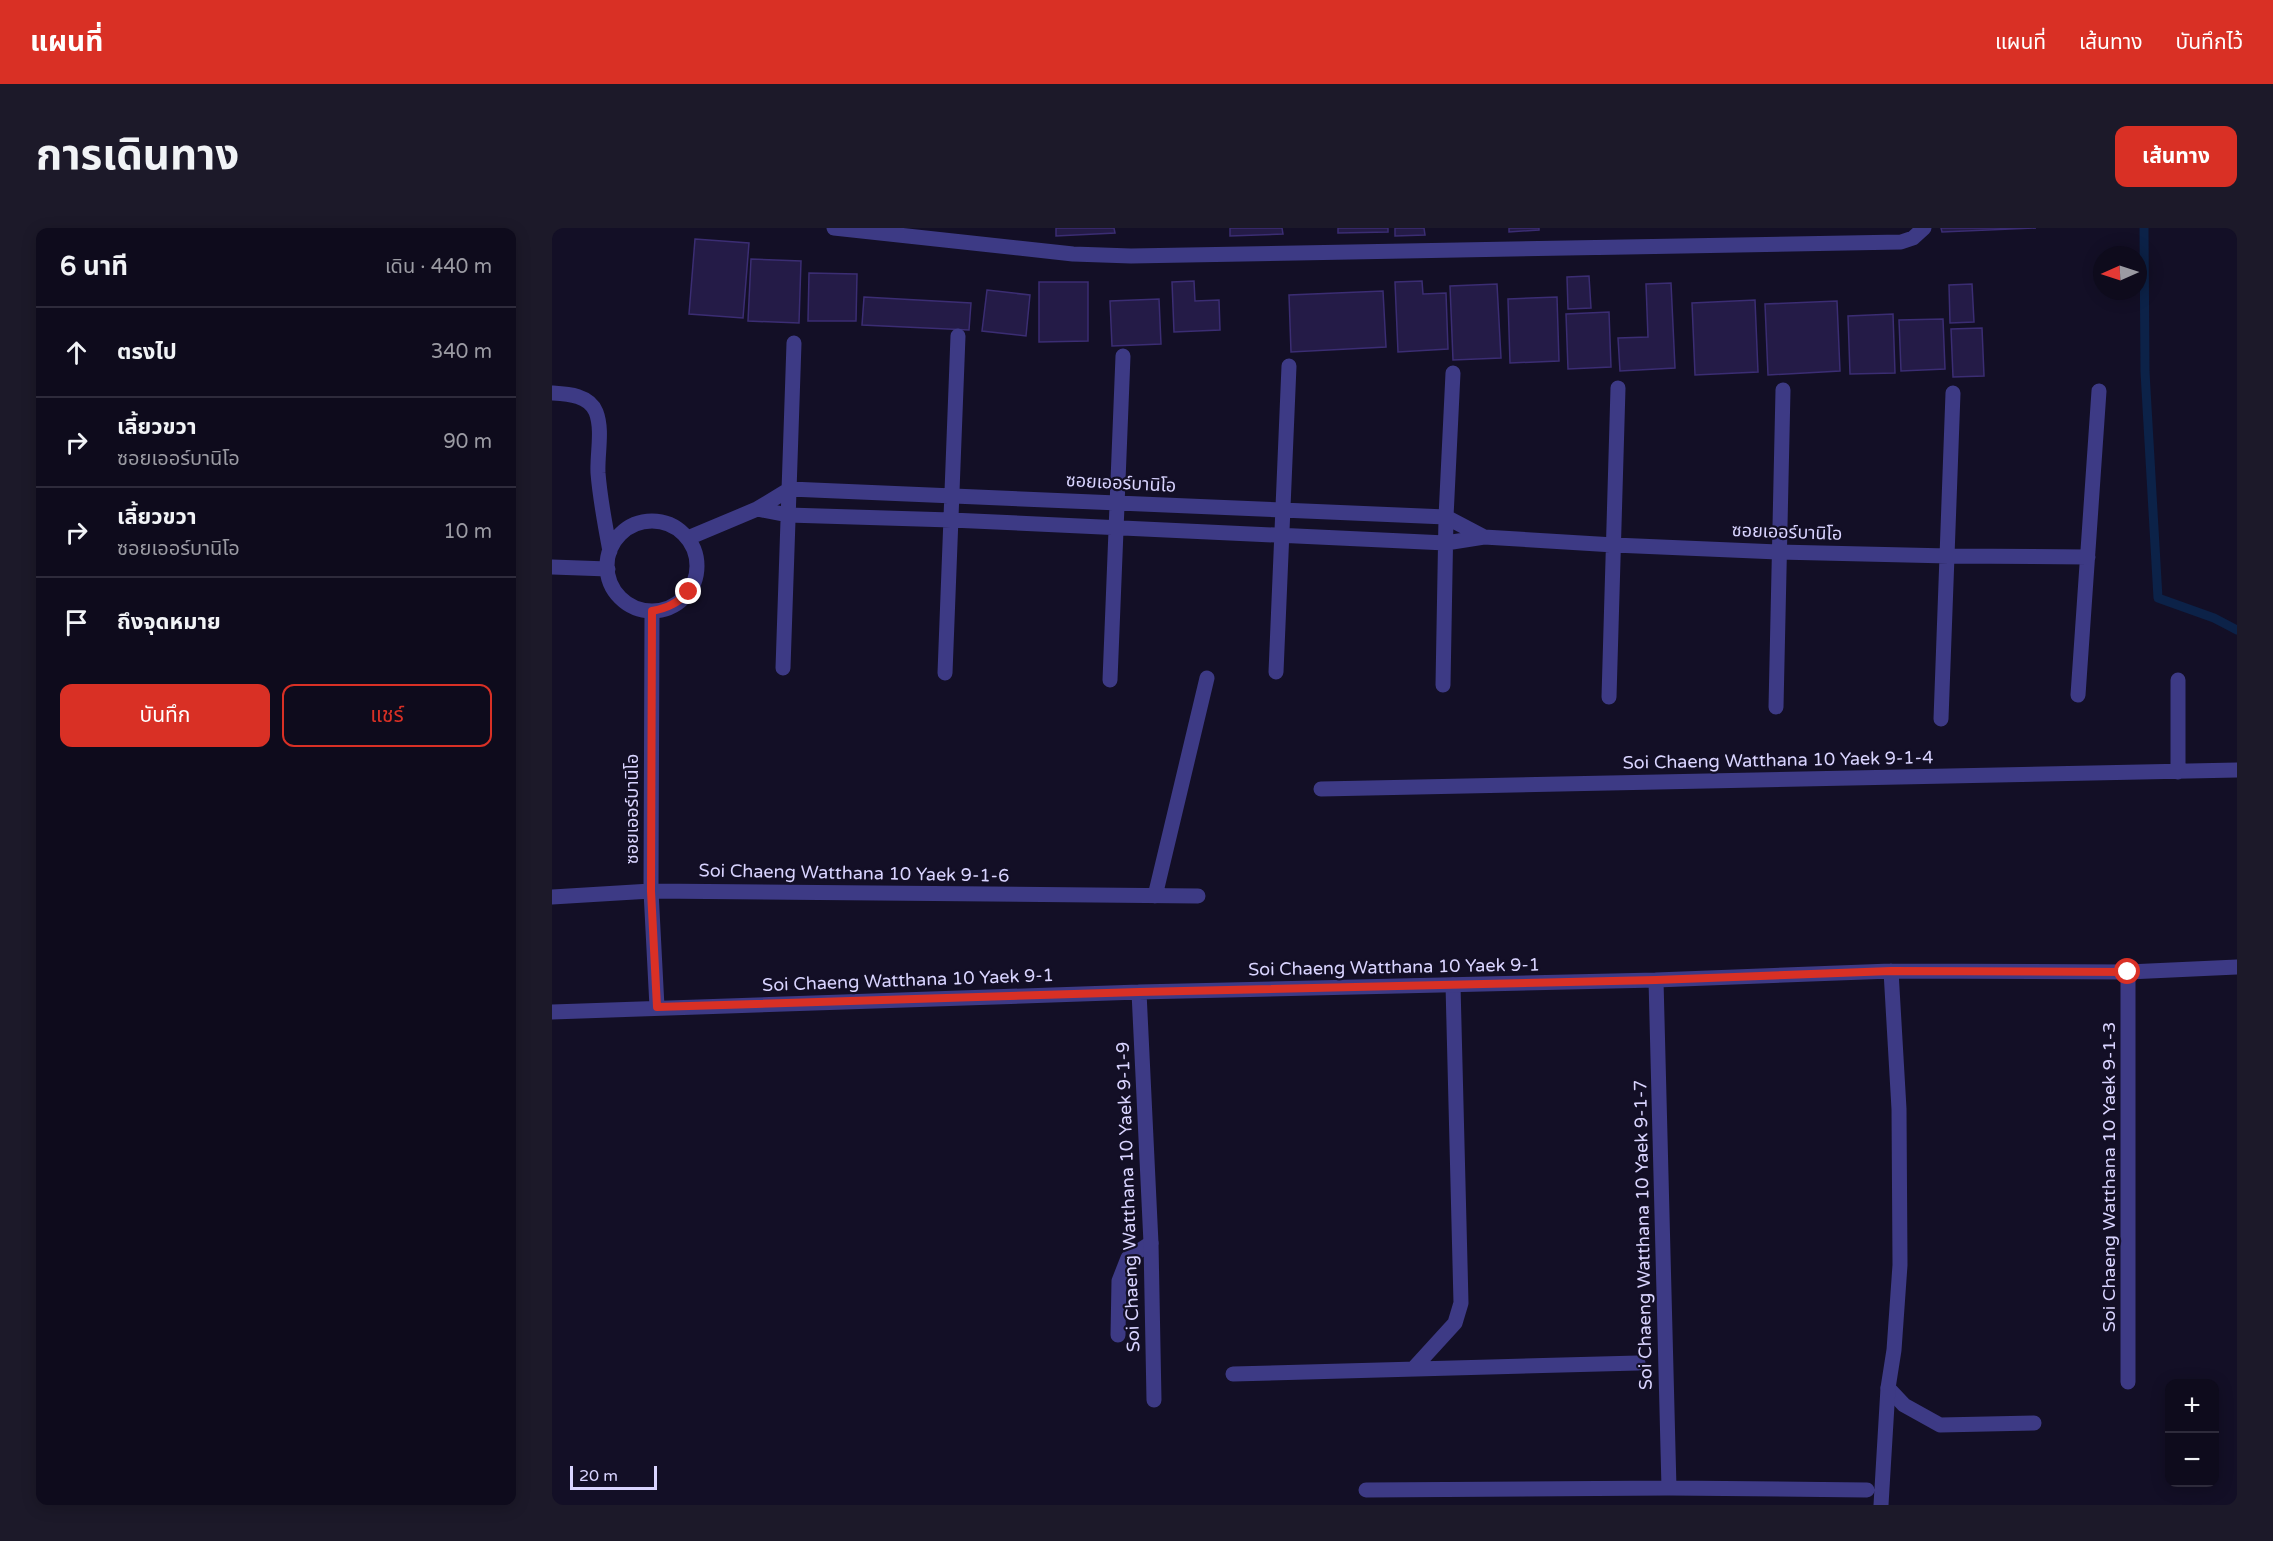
<!DOCTYPE html>
<html lang="th">
<meta charset="utf-8">
<style>
:root{--surface:#0e0b1c;--page:#1c1929;--text:#f1f3f6;--muted:#9b9ba3;--line:#2e2b3b;--accent:#d93025}
body{margin:0;font-family:"Varela Round","Noto Sans Thai",sans-serif;background:var(--page);color:var(--text)}
.controls{position:absolute;right:18px;bottom:18px;display:grid;overflow:hidden;border-radius:12px;box-shadow:0 3px 15px #0003}
.controls button{width:54px;height:54px;display:grid;place-items:center;padding:0;border:0;border-bottom:2px solid var(--line);background:var(--surface);color:var(--text);font:30px sans-serif}
.compass{position:absolute;left:1541px;top:18px;width:54px;height:54px;border-radius:50%;background:var(--surface);box-shadow:0 3px 15px #0003;rotate:267deg}
.scale{position:absolute;left:18px;bottom:15px;width:87px;box-sizing:border-box;padding-left:6px;border:3px solid #d9d4ff;border-top:0;font-size:16px;line-height:21px;white-space:nowrap;color:#d9d4ff;-webkit-text-stroke:4px #130f26;paint-order:stroke}
.stop{position:absolute;width:18px;height:18px;margin:-14px;border:4px solid #d93025;border-radius:50%;background:#fff}
.stop.end{background:#d93025;border-color:#fff;box-shadow:0 2px 6px #0008}
.list{margin:0;padding:0;list-style:none}
h2{display:flex;justify-content:space-between;align-items:center;height:78px;margin:0;padding:0 24px;font-size:26px}
h2 small{font-size:20px;font-weight:400;color:var(--muted)}
.list li{display:grid;grid-template-columns:39px 1fr auto;gap:18px;align-items:center;box-sizing:border-box;height:90px;padding:0 24px;border-top:2px solid var(--line)}
.list b{display:block;font-size:22px;white-space:nowrap}
.list p{margin:0;font-size:20px;white-space:nowrap;color:var(--muted)}
.list em{font-size:20px;font-style:normal;color:var(--muted)}
.actions{display:flex;gap:12px;padding:18px 24px}
.actions a{flex:1;padding:14px 0;border:2px solid var(--accent);border-radius:12px;text-align:center;font-size:21px;color:var(--accent)}
.actions .main{background:var(--accent);color:#fff}
.icon{flex:none;width:33px;height:33px;fill:none;stroke:currentColor;stroke-width:2;stroke-linecap:round;stroke-linejoin:round}
.map{position:relative;flex:none;width:1685px;height:1277px;overflow:hidden;border-radius:12px}
header{display:flex;align-items:center;gap:36px;box-sizing:border-box;height:84px;padding:0 30px;background:var(--accent);color:#fff}
header strong{font-size:28px}
nav{display:flex;gap:33px;margin-inline-start:auto;font-size:21px}
.intro{display:flex;align-items:center;justify-content:space-between;box-sizing:border-box;height:144px;padding:0 36px}
h1{margin:0;font-size:42px}
.button{padding:15px 27px;border-radius:12px;background:var(--accent);color:#fff;font-size:21px;font-weight:700}
main{display:flex;gap:36px;padding:0 36px}
aside{flex:1;background:var(--surface);border-radius:12px;box-shadow:0 3px 15px #0003}
.map>svg:first-child{display:block}
</style>
<header>
<strong>แผนที่</strong>
<nav><a>แผนที่</a><a>เส้นทาง</a><a>บันทึกไว้</a></nav>
</header>
<div class="intro"><h1>การเดินทาง</h1><a class="button">เส้นทาง</a></div>
<main>
<aside>
<h2>6 นาที<small>เดิน · 440 m</small></h2>
<ul class="list">
<li><svg class="icon" aria-label="ahead" viewBox="0 0 24 24"><path d="M12 20V5M6 11l6-6 6 6"/></svg><div><b>ตรงไป</b></div><em>340 m</em></li>
<li><svg class="icon" aria-label="right" viewBox="0 0 24 24"><path d="M7 20v-9h11M14 6l5 5-5 5"/></svg><div><b>เลี้ยวขวา</b><p>ซอยเออร์บานิโอ</p></div><em>90 m</em></li>
<li><svg class="icon" aria-label="right" viewBox="0 0 24 24"><path d="M7 20v-9h11M14 6l5 5-5 5"/></svg><div><b>เลี้ยวขวา</b><p>ซอยเออร์บานิโอ</p></div><em>10 m</em></li>
<li><svg class="icon" aria-label="arrive" viewBox="0 0 24 24"><path d="M6 21V4h12l-3 4 3 4H6"/></svg><div><b>ถึงจุดหมาย</b></div></li>
</ul>
<div class="actions"><a class="main">บันทึก</a><a>แชร์</a></div>
</aside>
<div class="map">
<svg width="1685" height="1277" viewBox="0 0 1685 1277">
<rect width="100%" height="100%" fill="#130f26"/>
<g fill="none" stroke-linecap="round" stroke-linejoin="round">
<path stroke="#0c2248" stroke-width="9" d="M1592,0L1593,144L1606,370L1662,390L1685,402"/>
</g>
<path fill="#241b47" stroke="#3b2d73" stroke-width="1.5" d="M504,0H562L563,5L504,8Z
M678,0H730L731,6L678,8Z
M786,0H836V4L786,5Z
M843,0H872L873,7L843,8Z
M957,0H987V2L957,4Z
M1389,0H1484L1390,4Z
M143,11L197,15L191,90L137,86Z
M199,31L249,33L247,95L196,93Z
M257,45L305,46L304,93H256Z
M1037,48L1039,80L1016,81L1015,49Z
M642,53L643,73L667,72L668,102L622,104L620,54Z
M870,53L871,66L894,65L896,121L846,124L843,54Z
M487,54H536V113L487,114Z
M1119,55L1123,140L1068,143L1066,110L1096,109L1094,56Z
M945,56L949,130L901,132L898,58Z
M1420,56L1422,94L1398,95L1397,57Z
M435,62L478,67L474,108L430,103Z
M831,63L834,119L739,124L737,67Z
M312,69L419,75L417,102L310,97Z
M1005,69L1007,133L958,135L956,71Z
M607,71L609,116L560,118L558,73Z
M1203,72L1206,144L1143,147L1140,75Z
M1285,73L1288,143L1216,147L1213,76Z
M1057,84L1059,139L1016,141L1014,86Z
M1341,86L1343,145L1298,146L1296,88Z
M1391,91L1393,141L1349,143L1347,92Z
M1430,100L1432,148L1401,149L1399,101Z"/>
<g fill="none" stroke-linecap="round" stroke-linejoin="round">
<path stroke="#3d3a85" stroke-width="15" d="M566,1107L567,1053L576,1030L599,1015
M861,1141L903,1095L909,1075L901,757
M681,1146L1086,1135
M1336,1160L1352,1177L1388,1197L1482,1195"/>
<path stroke="#3d3a85" stroke-width="15" d="M282,0L521,26L579,28L1349,14L1361,10L1372,0
M0,165C16,166 37,167 44,184C51,202 45,226 46,245C48,271 53,297 58,323
M205,281L236,287L399,292L894,315L932,309L1062,317L1226,324L1397,328L1536,329
M55 338a45 45 0 1 1 90 0a45 45 0 1 1-90 0Z
M136,310L205,281L238,261L894,289L932,309
M0,339L56,341
M100,383L99,663L105,779
M231,440L242,115
M724,444L737,138
M393,445L406,108
M558,452L571,128
M1626,452V544
M891,457L894,289L901,145
M1526,467L1547,163
M1057,469L1066,160
M1224,479L1231,162
M1389,491L1401,165
M769,561L1685,542
M603,668L655,450
M0,669L99,663L646,668
M1104,752L1117,1260
M587,764L599,1015L602,1172
M0,784L587,764L1104,752L1339,743L1576,744L1685,739
M1576,1154V744
M814,1262L1117,1260L1315,1262
M1329,1277L1336,1160L1342,1122L1348,1037L1347,881L1339,743"/>
</g>
<g fill="none" stroke-linecap="round" stroke-linejoin="round">
<path stroke="#d93025" stroke-width="8" d="M137,364C125,375 116,380 100,383L99,663L105,779L587,764L1104,752L1339,743L1576,744"/>
</g>
<g text-anchor="middle" stroke-width="4.5" stroke-linejoin="round" paint-order="stroke">
<g font-size="18" fill="#d9d4ff" stroke="#130f26">
<text transform="translate(569 255) rotate(3)" y="6">ซอยเออร์บานิโอ</text>
<text transform="translate(1235 304) rotate(2)" y="6">ซอยเออร์บานิโอ</text>
<text transform="translate(1226 532) rotate(-1)" y="6">Soi Chaeng Watthana 10 Yaek 9-1-4</text>
<text transform="translate(80 581) rotate(-90)" y="6">ซอยเออร์บานิโอ</text>
<text transform="translate(302 645) rotate(1)" y="6">Soi Chaeng Watthana 10 Yaek 9-1-6</text>
<text transform="translate(842 739) rotate(-1)" y="6">Soi Chaeng Watthana 10 Yaek 9-1</text>
<text transform="translate(356 752) rotate(-2)" y="6">Soi Chaeng Watthana 10 Yaek 9-1</text>
<text transform="translate(1557 949) rotate(-90)" y="6">Soi Chaeng Watthana 10 Yaek 9-1-3</text>
<text transform="translate(576 969) rotate(-92)" y="6">Soi Chaeng Watthana 10 Yaek 9-1-9</text>
<text transform="translate(1091 1007) rotate(-91)" y="6">Soi Chaeng Watthana 10 Yaek 9-1-7</text>
</g>
</g>
</svg>
<div class="controls">
<button>+</button>
<button>−</button>
</div>
<svg class="compass" viewBox="-18 -18 36 36"><path d="M0-13l5 13h-10z" fill="#e53935"/><path d="M0 13l5-13h-10z" fill="#9b9ba3"/></svg>
<div class="scale">20 m</div>
<div class="stop" style="left:1576px;top:744px"></div>
<div class="stop end" style="left:137px;top:364px"></div>
</div>
</main>
